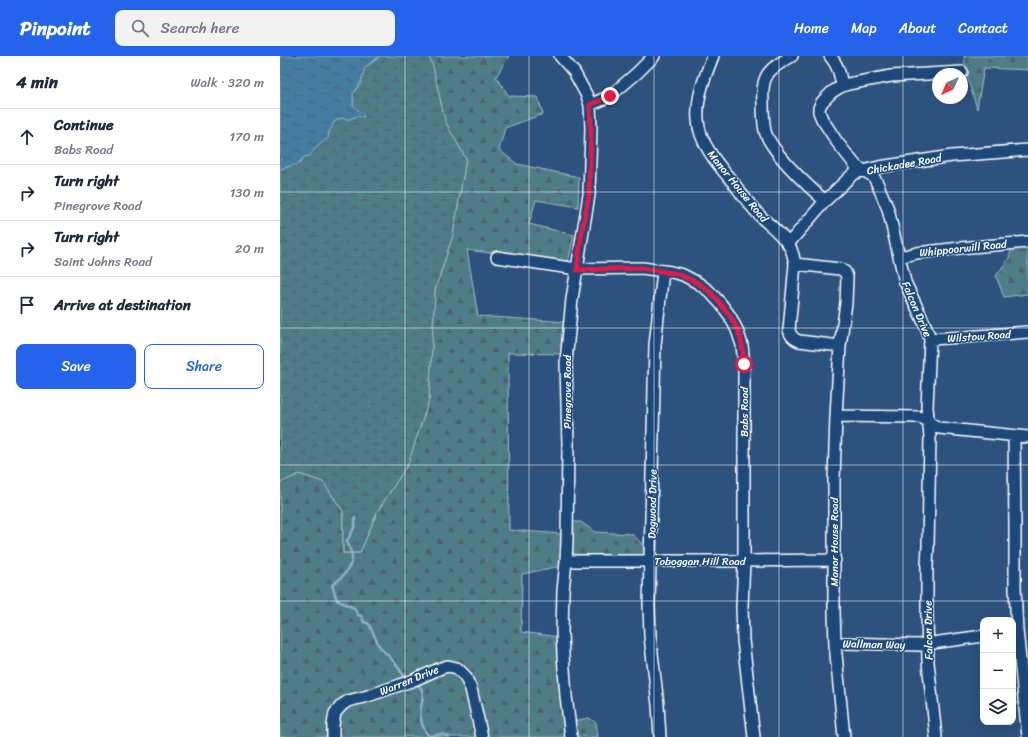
<!DOCTYPE html>
<meta charset="utf-8">
<style>
:root{--surface:#fff;--page:#f2f2f3;--text:#1f2937;--muted:#747a83;--line:#e0e1e3;--accent:#2563eb}
body{margin:0;font-family:Sriracha,sans-serif;background:var(--page);color:var(--text)}
.controls{position:absolute;right:12px;bottom:12px;display:grid;overflow:hidden;border-radius:8px;box-shadow:0 4px 16px #0002}
.controls button{width:36px;height:36px;display:grid;place-items:center;padding:0;border:0;border-bottom:1px solid var(--line);background:var(--surface);color:var(--text);font:20px sans-serif}
.compass{position:absolute;left:652px;top:12px;width:36px;height:36px;border-radius:50%;background:var(--surface);box-shadow:0 4px 16px #0002;rotate:225deg}
.stop{position:absolute;width:12px;height:12px;margin:-9px;border:3px solid #e11d48;border-radius:50%;background:#fff}
.stop.end{background:#e11d48;border-color:#fff;box-shadow:0 1px 4px #0008}
.list{margin:0;padding:0;list-style:none}
h2{display:flex;justify-content:space-between;align-items:center;height:52px;margin:0;padding:0 16px;font-size:17px}
h2 small{font-size:13px;font-weight:400;color:var(--muted)}
.list li{display:grid;grid-template-columns:26px 1fr auto;gap:12px;align-items:center;box-sizing:border-box;height:56px;padding:0 16px;border-top:1px solid var(--line)}
.list b{display:block;font-size:15px;white-space:nowrap}
.list p{margin:0;font-size:13px;white-space:nowrap;color:var(--muted)}
.list em{font-size:13px;font-style:normal;color:var(--muted)}
.actions{display:flex;gap:8px;padding:12px 16px}
.actions a{flex:1;padding:9px 0;border:1px solid var(--accent);border-radius:8px;text-align:center;font-size:14px;color:var(--accent)}
.actions .main{background:var(--accent);color:#fff}
.icon{flex:none;width:22px;height:22px;fill:none;stroke:currentColor;stroke-width:2;stroke-linecap:round;stroke-linejoin:round}
.map{position:relative;flex:none;width:748px;height:681px;overflow:hidden}
header{display:flex;align-items:center;gap:24px;box-sizing:border-box;height:56px;padding:0 20px;background:var(--accent);color:#fff}
header strong{font-size:19px}
nav{display:flex;gap:22px;margin-inline-start:auto;font-size:14px}
.search{width:280px;height:36px;background:var(--page);display:flex;align-items:center;gap:10px;box-sizing:border-box;padding:0 14px;border-radius:8px;color:var(--muted);font-size:15px}
main{display:flex}
aside{flex:1;background:var(--surface)}
.map>svg:first-child{display:block}
</style>
<header>
<strong>Pinpoint</strong>
<div class="search"><svg class="icon" aria-label="search" viewBox="0 0 24 24"><circle cx="10" cy="10" r="6"/><path d="M15 15l6 6"/></svg>Search here</div>
<nav><a>Home</a><a>Map</a><a>About</a><a>Contact</a></nav>
</header>
<main>
<aside>
<h2>4 min<small>Walk · 320 m</small></h2>
<ul class="list">
<li><svg class="icon" aria-label="ahead" viewBox="0 0 24 24"><path d="M12 20V5M6 11l6-6 6 6"/></svg><div><b>Continue</b><p>Babs Road</p></div><em>170 m</em></li>
<li><svg class="icon" aria-label="right" viewBox="0 0 24 24"><path d="M7 20v-9h11M14 6l5 5-5 5"/></svg><div><b>Turn right</b><p>Pinegrove Road</p></div><em>130 m</em></li>
<li><svg class="icon" aria-label="right" viewBox="0 0 24 24"><path d="M7 20v-9h11M14 6l5 5-5 5"/></svg><div><b>Turn right</b><p>Saint Johns Road</p></div><em>20 m</em></li>
<li><svg class="icon" aria-label="arrive" viewBox="0 0 24 24"><path d="M6 21V4h12l-3 4 3 4H6"/></svg><div><b>Arrive at destination</b></div></li>
</ul>
<div class="actions"><a class="main">Save</a><a>Share</a></div>
</aside>
<div class="map">
<svg width="748" height="681" viewBox="0 0 748 681">
<defs>
<pattern id="forest-firs" width="22" height="20" patternUnits="userSpaceOnUse"><rect width="22" height="20" fill="#4f7d87"/><path d="M5 1l3.5 6h-7zM16 11l3.5 6h-7z" fill="#4e646a"/></pattern>
<pattern id="wetland-marsh" width="20" height="14" patternUnits="userSpaceOnUse"><rect width="20" height="14" fill="#4f7d87"/><path d="M1 5h8M5 5V1M11 12h8M15 12V8" fill="none" stroke="#4e646a"/></pattern>
<pattern id="water-ripples" width="26" height="14" patternUnits="userSpaceOnUse"><rect width="26" height="14" fill="#447ba1"/><path d="M2 4q2-2 4 0t4 0M15 11q2-2 4 0t4 0" fill="none" stroke="#486476"/></pattern>
</defs>
<rect width="100%" height="100%" fill="#2d527d"/>
<filter id="ink" filterUnits="userSpaceOnUse"><feTurbulence type="fractalNoise" baseFrequency=".025" numOctaves="2"/><feDisplacementMap in="SourceGraphic" scale="8" xChannelSelector="R" yChannelSelector="G"/><feConvolveMatrix kernelMatrix="1 2 1 2 8 2 1 2 1" color-interpolation-filters="sRGB"/></filter>
<g filter="url(#ink)">
<path fill="url(#forest-firs)" stroke="#a7bec3" d="M148,0H229L216,21L229,40L258,41L263,58L225,72L219,94L237,108L299,121L298,151L256,144L249,168L294,179L288,207L187,194L198,260L286,266L283,298L228,297L229,474L282,478L281,510L242,518L241,576L279,581L287,681H0V427L19,418L43,426L63,455V497H80L97,456L128,408L149,344L155,234L173,179L186,103L165,65L152,7Z
M684,0H748V14L704,12L697,53L686,17Z
M748,190V238L724,241L716,220L729,202L732,191Z
M290,466H301L315,476L352,478L360,486L368,497L364,501H300L294,498L291,492Z
M309,662L316,667L318,681H295L293,665Z"/>
<path fill="url(#wetland-marsh)" stroke="#a7bec3" d="M99,0H148L152,7L165,65L186,103L173,179L155,234L149,344L128,408L97,456L80,497H63V455L43,426L19,418L0,427V113L20,107L24,101L29,100L38,90L48,82C49,72 52,67 60,62L69,63L77,60H84L73,49V38L81,26L85,11L97,3Z"/>
<path fill="url(#water-ripples)" stroke="#8fb0c7" d="M0,0H99L97,2L85,11L81,26L73,38V49L85,61L77,60L69,63L60,62L53,67L52,72L49,75L48,82L38,90L29,100L24,101L17,109H14L0,113Z"/>
<g fill="none" stroke-linecap="round" stroke-linejoin="round">
<path stroke="#8fb0c7" stroke-width="2.5" d="M75,462V470L67,485C68,489 72,497 72,500C73,511 60,524 52,529L57,544L74,552L78,559L81,560L84,566L89,568L99,590L115,607L124,620
M130,631L137,628C138,629 140,631 141,632C145,638 142,645 141,651C140,662 141,671 149,680L163,678L169,681"/>
<g stroke="#fff" stroke-width="14">
<path id="minor" d="M280,0L294,16L307,40L310,49L311,73L309,139L292,243L286,306L288,390L287,484L286,505L283,535L282,575L283,599L286,640L291,681
M433,0C425,20 416,42 418,64C419,88 441,112 455,129C463,140 472,152 482,162C492,171 505,181 511,193C513,198 514,203 515,208L509,274C510,279 514,283 519,285L560,290
M512,0C489,13 481,18 483,46C483,56 483,65 485,75C487,84 494,91 499,99C513,116 529,131 545,145
M550,0C558,9 560,18 562,30
M310,49L330,40L357,17L374,0
M508,188L545,145L572,119L575,117L599,111L672,100L748,94
M217,201L297,213L362,212L391,216L403,219L418,227L429,235L441,248L450,260L457,274L462,289L464,309V505L462,550L463,584L474,681
M619,201L637,197L680,192L748,186
M515,208L560,213L565,216L567,221L566,247L560,290L556,360L554,424V555L555,588L564,681
M650,283L685,281L748,276
M556,360L639,361C647,363 652,369 659,372L748,381
M734,380L735,471V532L737,574L748,681
M286,505H464L555,504
M555,588L563,587L638,589L703,580
M53,681V669L55,657L62,649L68,645L88,640L134,624L161,612L168,610L177,612L185,620L191,633L202,681
M380,681L378,649L370,580L369,549L375,289L383,215
M656,681L648,606L647,556V509L648,491L650,381L647,351L650,283L646,271L625,226L608,153L597,127L593,120L576,110L557,86L542,63L539,56V52L542,46L552,36L560,31L568,28L611,20L682,16"/>
</g>
<use href="#minor" stroke="#1f4a7a" stroke-width="11"/>
</g>
</g>
<g fill="none" stroke-linecap="round" stroke-linejoin="round" filter="url(#ink)">
<path stroke="#e11d48" stroke-width="5" d="M330,40L310,49L311,72L309,139L302,175L297,214L362,212L398,218L418,227L429,235L441,248L450,260L458,274L462,288L464,308"/>
</g>
<path fill="none" stroke="#fff" stroke-width="1" stroke-opacity="0.55" d="M125,0V681M249,0V681M374,0V681M499,0V681M623,0V681M0,136H748M0,272H748M0,409H748M0,545H748"/>
<g text-anchor="middle" stroke-width="3" stroke-linejoin="round" paint-order="stroke">
<g font-size="11" fill="#fff" stroke="#1f4a7a">
<text transform="translate(624 108) rotate(-10)" y="4">Chickadee Road</text>
<text transform="translate(458 130) rotate(51)" y="4">Manor House Road</text>
<text transform="translate(683 192) rotate(-6)" y="4">Whippoorwill Road</text>
<text transform="translate(637 253) rotate(67)" y="4">Falcon Drive</text>
<text transform="translate(699 280) rotate(-4)" y="4">Wilstow Road</text>
<text transform="translate(287 336) rotate(-90)" y="4">Pinegrove Road</text>
<text transform="translate(464 356) rotate(-90)" y="4">Babs Road</text>
<text transform="translate(372 448) rotate(-89)" y="4">Dogwood Drive</text>
<text transform="translate(554 486) rotate(-90)" y="4">Manor House Road</text>
<text x="420" y="509">Toboggan Hill Road</text>
<text transform="translate(648 574) rotate(-91)" y="4">Falcon Drive</text>
<text transform="translate(594 588) rotate(1)" y="4">Wallman Way</text>
<text transform="translate(129 624) rotate(-22)" y="4">Warren Drive</text>
</g>
</g>
</svg>
<div class="controls">
<button>+</button>
<button>−</button>
<button><svg class="icon" aria-label="layers" viewBox="0 0 24 24"><path d="M12 4l9 5-9 5-9-5zM3 14l9 5 9-5"/></svg></button>
</div>
<svg class="compass" viewBox="-18 -18 36 36"><path d="M0-13l5 13h-10z" fill="#e53935"/><path d="M0 13l5-13h-10z" fill="#747a83"/></svg>
<div class="stop" style="left:464px;top:308px"></div>
<div class="stop end" style="left:330px;top:40px"></div>
</div>
</main>
